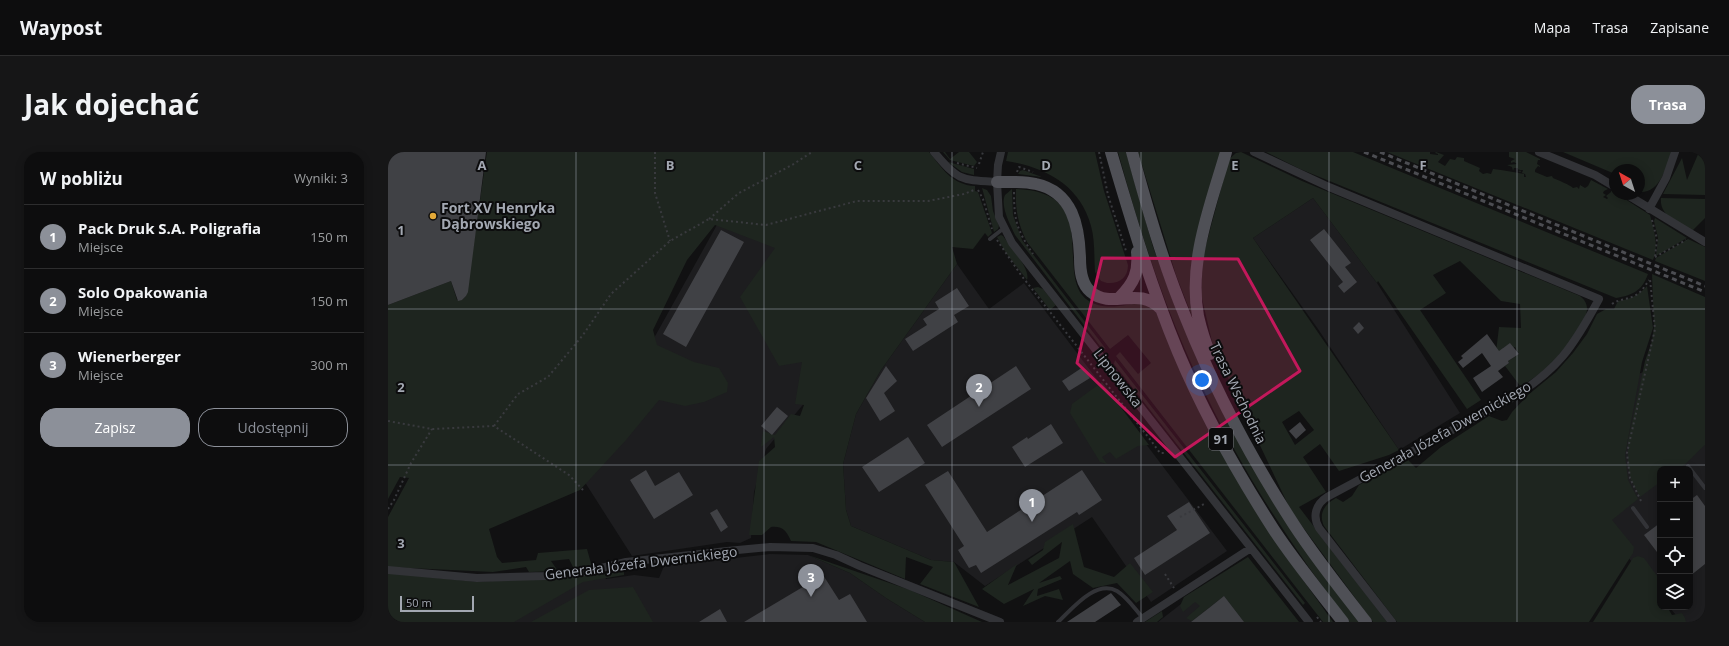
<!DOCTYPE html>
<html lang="pl">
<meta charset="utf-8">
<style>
:root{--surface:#0d0d0e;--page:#161617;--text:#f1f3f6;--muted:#9a9c9e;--line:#2d2d2e;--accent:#8c9099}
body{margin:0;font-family:"Open Sans",sans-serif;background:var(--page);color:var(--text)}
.controls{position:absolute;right:12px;bottom:12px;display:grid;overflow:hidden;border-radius:8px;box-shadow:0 2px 10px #0003}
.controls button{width:36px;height:36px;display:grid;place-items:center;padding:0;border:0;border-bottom:1px solid var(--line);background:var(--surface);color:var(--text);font:20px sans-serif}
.compass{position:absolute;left:1221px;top:12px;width:36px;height:36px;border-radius:50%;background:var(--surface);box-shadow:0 2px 10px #0003;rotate:321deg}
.scale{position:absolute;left:12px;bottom:10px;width:74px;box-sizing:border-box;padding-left:4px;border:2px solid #a3a8b2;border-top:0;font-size:11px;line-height:14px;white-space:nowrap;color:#a3a8b2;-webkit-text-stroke:3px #0c0c0d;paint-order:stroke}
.you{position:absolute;left:814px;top:228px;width:14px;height:14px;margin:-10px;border:3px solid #fff;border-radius:50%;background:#1a73e8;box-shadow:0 0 0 6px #1a73e833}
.badge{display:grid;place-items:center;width:26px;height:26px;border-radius:50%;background:var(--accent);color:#fff;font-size:13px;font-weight:700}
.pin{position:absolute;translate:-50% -33px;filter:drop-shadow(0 1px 2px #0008)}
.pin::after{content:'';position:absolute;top:21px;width:14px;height:12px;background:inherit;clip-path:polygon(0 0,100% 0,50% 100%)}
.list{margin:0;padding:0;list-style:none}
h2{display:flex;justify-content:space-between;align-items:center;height:52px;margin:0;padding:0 16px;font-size:17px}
h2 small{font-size:13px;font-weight:400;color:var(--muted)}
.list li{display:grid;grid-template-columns:26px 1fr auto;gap:12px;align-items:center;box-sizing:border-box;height:64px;padding:0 16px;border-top:1px solid var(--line)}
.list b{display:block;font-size:15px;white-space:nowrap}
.list p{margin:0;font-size:13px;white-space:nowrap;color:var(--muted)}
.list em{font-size:13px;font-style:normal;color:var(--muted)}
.actions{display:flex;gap:8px;padding:12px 16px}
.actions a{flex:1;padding:9px 0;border:1px solid var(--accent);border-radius:16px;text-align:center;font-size:14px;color:var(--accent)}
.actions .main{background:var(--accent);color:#fff}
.icon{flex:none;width:22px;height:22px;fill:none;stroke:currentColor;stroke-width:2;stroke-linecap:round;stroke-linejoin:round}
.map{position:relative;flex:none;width:1317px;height:470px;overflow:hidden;border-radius:16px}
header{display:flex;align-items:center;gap:24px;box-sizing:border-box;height:56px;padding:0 20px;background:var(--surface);border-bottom:1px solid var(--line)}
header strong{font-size:19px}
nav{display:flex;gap:22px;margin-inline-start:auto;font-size:14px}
.intro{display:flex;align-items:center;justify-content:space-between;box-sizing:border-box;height:96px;padding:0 24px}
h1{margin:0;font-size:28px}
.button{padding:10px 18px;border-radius:16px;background:var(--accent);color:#fff;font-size:14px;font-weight:700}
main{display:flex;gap:24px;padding:0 24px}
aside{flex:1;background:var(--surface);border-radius:16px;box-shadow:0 2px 10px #0003}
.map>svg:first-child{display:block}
</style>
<header>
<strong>Waypost</strong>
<nav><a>Mapa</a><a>Trasa</a><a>Zapisane</a></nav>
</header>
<div class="intro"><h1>Jak dojechać</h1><a class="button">Trasa</a></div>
<main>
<aside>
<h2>W pobliżu<small>Wyniki: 3</small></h2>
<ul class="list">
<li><span class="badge">1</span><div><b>Pack Druk S.A. Poligrafia</b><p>Miejsce</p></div><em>150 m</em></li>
<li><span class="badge">2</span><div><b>Solo Opakowania</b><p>Miejsce</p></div><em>150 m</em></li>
<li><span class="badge">3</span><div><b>Wienerberger</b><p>Miejsce</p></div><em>300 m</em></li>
</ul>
<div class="actions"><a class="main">Zapisz</a><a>Udostępnij</a></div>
</aside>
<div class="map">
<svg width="1317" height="470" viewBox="0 0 1317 470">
<rect width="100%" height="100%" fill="#111112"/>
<path fill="#1d1d1f" d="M925,46L989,131L1072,261L1011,298L930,177L865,86Z
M330,71L509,140L378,297L366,340L363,386L352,391L339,390L244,404L191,321Z
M569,112L601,157L636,131L839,399L763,450L704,365L597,434L566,410L543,408L463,374L458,358L455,312L468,262L493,218Z
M1275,213L1317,230V470H1294L1281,455H1302V317H1272V444L1211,370L1236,227Z
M382,402L420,403L462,421L498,446L537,470H0L79,430L145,429L217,424L218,427L246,423L271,426L276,414Z
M825,427L859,470H770Z"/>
<path fill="#1e251f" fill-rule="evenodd" d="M99,0H541C554,16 564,33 587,34V39L590,40L604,81L600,85L597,81L585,97L564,95L569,112L493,218L468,262L455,312L458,358L463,374L543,408L566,410L591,455L532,432L545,415L518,405L517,427L428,390L403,389C398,378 394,374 383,375L374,383H361L371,309L387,295L386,285L373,295L375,279L387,283L403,262L412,264L416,253L407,252L414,210L391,214L352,145L387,96L327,73L299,108L265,178L269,193L306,210L331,216L340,231L339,240L316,250L297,254L271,248L238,288L192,338L101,377L109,405L114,411L148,408L150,401L199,397L204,415L186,417L181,407L163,409L170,419L141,420L138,415L105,420L0,415V365L21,326L12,325L0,347V153L63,129L69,148H74L78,144Z
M555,0H557L562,7L571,0H581L589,10L586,14L562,8Z
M620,0H707L716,39L740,113C740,126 731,132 719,131L713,129L707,120C706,105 707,88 703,74C692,33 657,15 618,9Z
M730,0H738L765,95L789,160L816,221L971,470H961C903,394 850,313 810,226C776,154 751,77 730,0Z
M750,0H833L809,83V177L788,123Z
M853,0L914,29L1192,144C1196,147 1199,151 1199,157C1199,171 1171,204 1160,215C1152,222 1142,228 1133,235L1117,214L1121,211L1120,209L1131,202L1127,195L1125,196L1122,192L1115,196L1116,198L1108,200L1111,175L1133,176L1132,152L1113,149L1072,109L1045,123L1058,141L1032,158L1093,248L1079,257L990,129L989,131L925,46L865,86L1011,298L1001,303L951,319L932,292L915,305L938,340L911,355L999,470H985L903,359L825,194L813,142L815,104L841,7L848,1ZM911,259L926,278L907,293L894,270Z
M878,0H965L1260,122C1254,139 1245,143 1228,146L912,17Z
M999,0H1042V2L1050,3V2L1047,1L1048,0L1056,3L1050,10L1057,14L1062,7L1067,8L1069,5L1076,6V9L1092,16L1091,19L1095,22L1099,21L1103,22L1105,17C1116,18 1125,20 1136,22V25H1138L1137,22L1134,21L1135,18H1132L1133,20H1130L1132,19L1131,17L1130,18V16H1126L1125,19L1124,15L1119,13L1129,12L1126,10L1123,11V9L1127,7L1121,5V0H1138L1152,7V8H1150L1149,12L1152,14V15L1150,14L1147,18V20L1159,25L1164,24L1165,26C1170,28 1182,33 1185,36L1189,35L1191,37L1192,33L1197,36L1200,34L1203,28L1220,37L1216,39L1215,41L1218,43L1215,45L1219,47L1220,46L1218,44L1223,40V38L1262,63C1266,77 1271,94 1265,108Z
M1175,0H1283C1279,16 1271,42 1251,40V18H1227V29L1225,28L1227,22Z
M1311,0H1317V43L1275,42L1294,6L1299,28Z
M560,10L586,17V23L574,20Z
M635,18L654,25L630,22L632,19Z
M594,36L599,38L603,44L605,59L611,74L610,77L606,80Z
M624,37L625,63L634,88L718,197L712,194L627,83C622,72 612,54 617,43Z
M628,37C722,40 658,134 707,152C723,158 740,152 756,150L768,160L790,211L893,397L945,470H935L728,204L732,200L750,222L763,211L740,183L722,197L639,90C630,72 627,57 628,37Z
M1273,46L1317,47V66L1304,79C1291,71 1271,64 1273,46Z
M1267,66L1299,86L1268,104L1270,86L1266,69Z
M613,83L615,84C622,94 643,117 639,128L618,101L609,85Z
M1300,87L1317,95V129L1267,109L1268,106Z
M1264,122L1317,145V293C1309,299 1298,315 1288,317C1283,318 1277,317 1272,317V330L1252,345L1243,328L1240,314V289L1257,209L1264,189L1266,175Z
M1259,134L1265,176L1254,210L1237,303L1240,328L1250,347L1224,368L1246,395L1245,401L1201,470H1009L936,374C930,361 937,352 948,346L955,350L964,344L971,333L1020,308L1028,316L1053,295L1101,264L1114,269L1119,268L1124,260L1140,243L1168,220L1185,201L1199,182L1209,162L1218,157H1226L1230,149C1242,147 1250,144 1259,134Z
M650,135L655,137L668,153L662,158L645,136Z
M727,208L917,451L915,453L726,212Z
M714,230L761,293L750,294L728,307L722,300L714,305L719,312L712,310L682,261L684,252Z
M685,372L696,415L726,425L742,411L765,440L748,451L729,431L705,436L685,422L682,409L651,431L672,424L674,427L650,437L649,444L671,437L675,448L657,444L635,454L646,437L616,452L594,437L629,412L620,433L671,406L674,390L644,413L640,408L655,398L657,390Z
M420,403L522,438L594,470H537L498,446L462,421Z
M1250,404L1256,406L1272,428V455H1284L1281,458L1284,463L1294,461L1297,466L1298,470H1205L1245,406Z
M860,405L911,470H856L836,444L804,469L798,466L812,454L807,450L795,460L792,454L796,445Z
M236,420V423L195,430L126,470H0V421L90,430Z
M245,435L265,470H143L201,438Z
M774,459L775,465L769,470H757Z"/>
<path fill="#404145" d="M0,0H98L80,140L78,144L74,148L70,149L63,129L0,153Z
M936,77L963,111L957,115L969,130L956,141L950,134L955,130L922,88Z
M333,78L356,90L298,195L275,182Z
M569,136L581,154L566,163L570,170L525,199L517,187L539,173L535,167L551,157L547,150Z
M971,170L976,176L970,182L965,176Z
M1099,182L1111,199L1122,191L1131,202L1120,209L1121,211L1110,219L1115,225L1094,240L1085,226L1103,214L1094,201L1075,216L1070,210L1075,206L1073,204Z
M498,214L509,229L496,241L507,259L492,269L478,246Z
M628,214L643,237L554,295L539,273Z
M695,215L702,226L681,239L674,229Z
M389,255L400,264L384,283L373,274Z
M912,270L918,278L908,287L901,279Z
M663,272L675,291L637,315L624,295L639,285L640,287Z
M520,285L537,311L491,340L474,315Z
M258,318L267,334L291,320L305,343L266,367L242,328Z
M694,318L714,348L691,363L689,360L593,421L588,413L581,416L570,398L576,394L537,333L560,319L599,380Z
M1309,343L1317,354V412L1302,424V348Z
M801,350L822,381L757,423L746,406L789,378L779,364Z
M329,357L340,375L333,380L322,361Z
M1272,371V404L1256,383Z
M435,423L451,448L462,442L479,470H356Z
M723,441L733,453L707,470H679Z
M836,444L856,470H803L821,456Z
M332,457L339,470H311Z"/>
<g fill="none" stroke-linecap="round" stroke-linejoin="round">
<path stroke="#393a3e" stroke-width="2" stroke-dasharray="2 3" stroke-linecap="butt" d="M267,0V41L282,89
M711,0L720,43L738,99
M569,11L589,16
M591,12L595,0
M629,20L631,15L645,20
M590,38L595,47L604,77
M626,40C626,69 629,78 645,102
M321,67L351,41L404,13L424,0
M1264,68L1269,87L1267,105
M609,88L633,123L764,290L772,301H778
M1267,105L1298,88
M1224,152C1231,147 1238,148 1246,144C1253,141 1257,134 1261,128
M0,269L44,277L106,274L181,323L195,338
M106,274L130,242L160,225L195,183L223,142L282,89L321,67L378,73L469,49H540L576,42L586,38
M1253,349L1242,326L1239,301L1267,177L1262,127
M0,357L6,348L23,311L44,277
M792,365L818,351
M777,422L786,436
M929,465L933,470"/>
<path stroke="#323337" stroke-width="4" d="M602,87L616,76
M1300,314L1317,336
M1245,356L1259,375
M670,470C684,457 708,427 729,439C739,445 747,457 755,466"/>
<path stroke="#323337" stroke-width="8" d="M546,0C570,29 573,28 609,30L611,65L624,91L921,470
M866,0L941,35L1211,147C1185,195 1170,218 1122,247L939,345C928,352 924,364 931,376L1004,470
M1151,0L1207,23L1227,35
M609,30L610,13L613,0
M1238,42L1317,90
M1261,57L1278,26L1287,0
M0,418L89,426L157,424L197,420L238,410L339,399L382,395L425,396L448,403L472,414L612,470
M749,470L863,396"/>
<path stroke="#4f5056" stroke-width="12" d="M723,0C743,68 763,135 790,200C816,262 850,322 886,378C907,410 932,440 955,470
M744,0C759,55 775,111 797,164C825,234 860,301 901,365C924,402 952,436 978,470
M609,30C622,30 636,29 648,32C685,40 691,75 692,106C692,118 693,132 703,140C724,158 751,133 773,157
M732,145C746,131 751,120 749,100
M822,202C817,190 813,177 810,164C800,109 823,52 838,0"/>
<path stroke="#4c4d52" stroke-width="3" stroke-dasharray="5 4" stroke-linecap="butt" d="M976,0L1317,140
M992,0L1317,134"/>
</g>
<path fill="#c2185b" fill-opacity="0.2" stroke="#c2185b" stroke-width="3" stroke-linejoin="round" d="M714,106L850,107L912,219L787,305L689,211Z"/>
<path fill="none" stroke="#a3a8b2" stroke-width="1" stroke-opacity="0.55" d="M188,0V470M376,0V470M564,0V470M753,0V470M941,0V470M1129,0V470M0,157H1317M0,313H1317"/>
<circle fill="#e4a938" stroke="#0c0c0d" stroke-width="1.5" cx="45" cy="64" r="4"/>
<g text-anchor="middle" stroke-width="4" stroke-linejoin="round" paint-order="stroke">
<rect fill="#0c0c0d" stroke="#767980" stroke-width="1" x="821" y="276" width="24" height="22" rx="3"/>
<g font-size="13" font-weight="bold" fill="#a3a8b2">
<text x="833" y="292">91</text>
</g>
<g font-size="14" font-weight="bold" fill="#a3a8b2" stroke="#0c0c0d" text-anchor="start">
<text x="53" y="61">Fort XV Henryka<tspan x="53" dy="16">Dąbrowskiego</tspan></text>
</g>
<g font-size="14" fill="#a3a8b2" stroke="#0c0c0d">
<text transform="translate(730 226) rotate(52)" y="5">Lipnowska</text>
<text transform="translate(850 241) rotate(64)" y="5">Trasa Wschodnia</text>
<text transform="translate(1057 280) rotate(-29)" y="5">Generała Józefa Dwernickiego</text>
<text transform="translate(253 411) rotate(-7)" y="5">Generała Józefa Dwernickiego</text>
</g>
</g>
<g font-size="13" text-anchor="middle" font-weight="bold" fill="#a3a8b2" stroke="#0c0c0d" stroke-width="4" stroke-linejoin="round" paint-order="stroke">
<text x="94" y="18">A</text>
<text x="282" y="18">B</text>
<text x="470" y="18">C</text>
<text x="658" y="18">D</text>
<text x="847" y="18">E</text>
<text x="1035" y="18">F</text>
<text x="13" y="83">1</text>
<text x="13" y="240">2</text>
<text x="13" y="396">3</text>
</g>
</svg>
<div class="controls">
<button>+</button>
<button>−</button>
<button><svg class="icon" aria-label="locate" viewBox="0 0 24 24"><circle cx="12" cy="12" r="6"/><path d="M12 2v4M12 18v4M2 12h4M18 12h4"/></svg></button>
<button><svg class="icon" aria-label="layers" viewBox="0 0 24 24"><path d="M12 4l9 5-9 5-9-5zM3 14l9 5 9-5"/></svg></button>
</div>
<svg class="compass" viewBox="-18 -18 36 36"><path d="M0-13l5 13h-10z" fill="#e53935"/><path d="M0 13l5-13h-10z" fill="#9a9c9e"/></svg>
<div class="scale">50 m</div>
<div class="you"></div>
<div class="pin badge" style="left:644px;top:370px">1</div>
<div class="pin badge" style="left:591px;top:255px">2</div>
<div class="pin badge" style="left:423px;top:445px">3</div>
</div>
</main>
